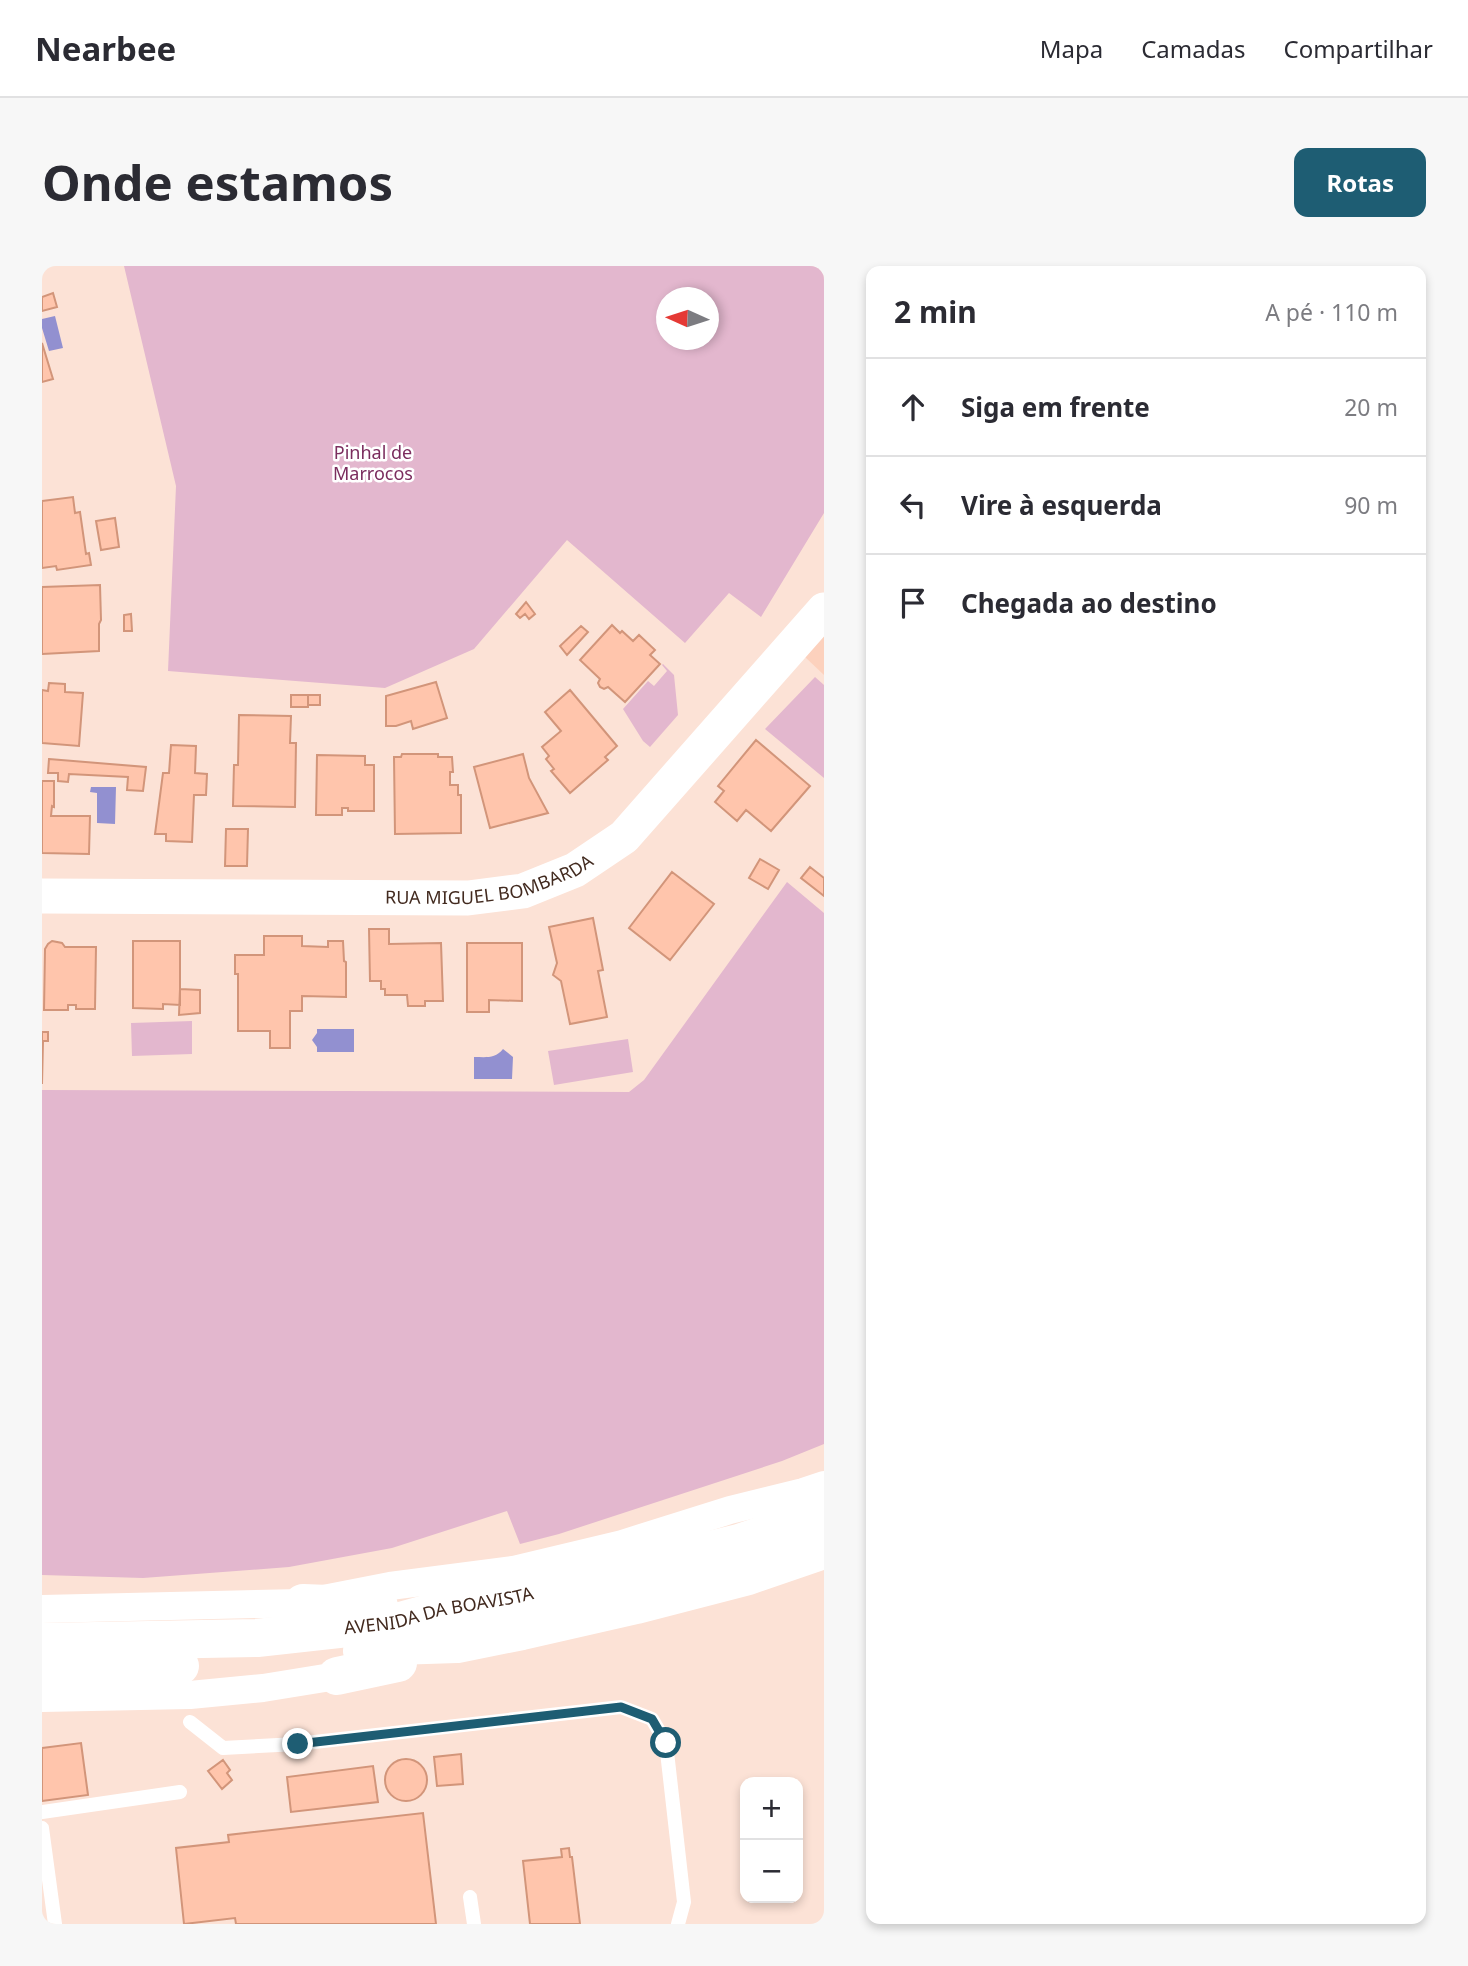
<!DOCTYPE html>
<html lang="pt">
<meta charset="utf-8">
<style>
:root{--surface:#fff;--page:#f7f7f7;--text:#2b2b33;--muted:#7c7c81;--line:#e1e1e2;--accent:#1e5d73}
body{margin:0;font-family:"Noto Sans",sans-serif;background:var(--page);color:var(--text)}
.controls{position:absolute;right:21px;bottom:21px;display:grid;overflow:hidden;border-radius:14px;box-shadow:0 4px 10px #0003}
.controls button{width:63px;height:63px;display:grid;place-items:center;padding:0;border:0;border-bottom:2px solid var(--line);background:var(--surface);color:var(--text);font:35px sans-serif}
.compass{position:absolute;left:614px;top:21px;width:63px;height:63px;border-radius:50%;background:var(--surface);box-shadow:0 4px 10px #0003;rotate:273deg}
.stop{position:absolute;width:21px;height:21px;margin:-16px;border:5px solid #1e5d73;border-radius:50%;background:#fff}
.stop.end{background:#1e5d73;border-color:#fff;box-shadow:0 2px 7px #0008}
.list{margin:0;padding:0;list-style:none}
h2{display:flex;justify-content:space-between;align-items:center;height:91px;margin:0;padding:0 28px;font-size:30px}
h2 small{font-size:23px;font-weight:400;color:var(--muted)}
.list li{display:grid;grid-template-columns:46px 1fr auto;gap:21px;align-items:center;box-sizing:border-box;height:98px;padding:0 28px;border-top:2px solid var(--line)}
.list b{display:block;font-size:26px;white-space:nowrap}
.list em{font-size:23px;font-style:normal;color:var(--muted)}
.icon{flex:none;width:38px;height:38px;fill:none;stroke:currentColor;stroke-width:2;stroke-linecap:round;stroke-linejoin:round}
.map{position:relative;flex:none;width:782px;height:1658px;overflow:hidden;border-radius:14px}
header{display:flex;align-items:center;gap:42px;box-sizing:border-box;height:98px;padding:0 35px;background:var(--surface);border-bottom:2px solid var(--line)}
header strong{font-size:33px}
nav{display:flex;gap:38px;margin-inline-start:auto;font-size:24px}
.intro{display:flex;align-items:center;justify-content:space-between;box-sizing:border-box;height:168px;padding:0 42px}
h1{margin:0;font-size:49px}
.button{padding:18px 32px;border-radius:14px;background:var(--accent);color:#fff;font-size:24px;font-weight:700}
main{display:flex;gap:42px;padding:0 42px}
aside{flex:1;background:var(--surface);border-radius:14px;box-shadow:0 4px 10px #0003}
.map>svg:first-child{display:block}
</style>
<header>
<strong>Nearbee</strong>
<nav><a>Mapa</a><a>Camadas</a><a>Compartilhar</a></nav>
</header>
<div class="intro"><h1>Onde estamos</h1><a class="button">Rotas</a></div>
<main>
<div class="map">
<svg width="782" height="1658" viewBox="0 0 782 1658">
<rect width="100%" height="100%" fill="#fce2d6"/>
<path fill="#fcd1bd" d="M782,366V409L763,391Z"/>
<path fill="#e3b7ce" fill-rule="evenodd" d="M82,0H782V247L719,351L687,327L643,377L525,274L432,383L343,422L126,405L134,220ZM624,32H666V74H624Z
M621,398L632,409L636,449L608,481L601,475L581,443L606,415L612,420L625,405L620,399Z
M773,411L782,419V512L723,463Z
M745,616L782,647V1178L740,1195L517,1268L478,1278L465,1245L350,1282L247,1301L101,1312L0,1309V824L587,826L602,814Z
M150,755V788L90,790L89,757Z
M586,773L591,806L512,819L506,785Z"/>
<path fill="#9290d0" d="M13,50L21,82L7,85L0,62V53Z
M49,521H74L73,558L55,557V527L48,526Z
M275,763H312V786H275V781L270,774L275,767Z
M461,783L471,791L470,813H432V791C444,791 453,793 461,783Z"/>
<path fill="#ffc5ac" stroke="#d2957a" stroke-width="2" d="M11,27L15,41L0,45V31Z
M0,77L11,113L0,116Z
M31,231L33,247L38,246L44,288L47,287L49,299L15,304L14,300L0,302V235Z
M73,252L77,281L59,284L54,255Z
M58,319L59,354L57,358V385L0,388V321Z
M484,336L493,348L487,353L483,348L478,352L474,348Z
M89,348L90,365H82V349Z
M570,359L578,367L580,365L591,375L597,369L613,384L608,389L618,398L583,436L566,421L562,423L558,421L556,417L558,413L538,394Z
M539,360L546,366L525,389L518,380Z
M394,416L405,452L371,463L369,455L354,460H344V430Z
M7,417L23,418V426L41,427L37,480L0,477V424L6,425Z
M528,424L575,480L563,491L566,494L528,527L509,505L512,503L504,493L507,490L500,481L519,465L503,446Z
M249,429H266V441H249Z
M266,429H278V439H266Z
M197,449L249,450L248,477H254L253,541L191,540L192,499H196Z
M714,474L768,520L729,565L704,544L695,555L673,536L682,525L676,520Z
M129,479L154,480L153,507L165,508L164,529H152L150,576L124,575V568H113L121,507H127Z
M360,488H396V491H410L411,506H408V519H416V529H419V567L353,568L352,491H359Z
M481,488L487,512L506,547L448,562L432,501Z
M275,489L323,490V499H332V545H306V542H300V549H274Z
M7,493L104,501L101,525L85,524L86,511L27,508L26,516L16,515V507H6Z
M0,515H12V541L10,540L9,550H48L47,588L0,587Z
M184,563H206L205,600H183Z
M718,593L737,604L726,623L707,612Z
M768,601L782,612V630L759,612Z
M630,606L672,638L628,694L587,662Z
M551,652L561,704L556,705L565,751L528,758L519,715L511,709L515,697L507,661Z
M327,663H347V678L399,677L401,735H383V740H366L365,729H343V723H339V715H328Z
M222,670H260V680L286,681V675H301L302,695L304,696V731L260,730V745H248V782H228V765H196V708H193V689H222Z
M10,675L20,677L23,681H54L53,743H34V739H26V744H2L3,683L6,678Z
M91,675H138V739L121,738V743L91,742Z
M425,677H480V735L447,734V746H425Z
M138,723L158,724V747L137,749Z
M0,766H6V775H1L0,818Z
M39,1477L46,1529L0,1535V1482Z
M419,1488L421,1518L395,1520L392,1491Z
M343 1514a21 21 0 1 1 42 0a21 21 0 1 1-42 0Z
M181,1494L188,1504L185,1507L190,1514L180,1523L166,1505Z
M331,1500L336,1536L249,1546L245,1511Z
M381,1547L394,1658H194L193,1652L142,1658L134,1582L187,1576L186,1569Z
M527,1582L528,1591H530L538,1658H488L481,1595L520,1591L519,1583Z"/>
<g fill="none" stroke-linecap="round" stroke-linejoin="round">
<path stroke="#fff" stroke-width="14" d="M148,1456L181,1482L255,1478L579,1441L610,1453L624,1477L642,1636L636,1658
M0,1546L138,1526
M0,1562L13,1658
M428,1631L432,1658"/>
<path stroke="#fff" stroke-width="28" d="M0,1343L261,1337L348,1320L471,1304L580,1278L688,1244L761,1226L782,1219
M0,1432L148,1429L221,1422L295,1410"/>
<path stroke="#fff" stroke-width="35" id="s1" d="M0,630L426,632L481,625L533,604L582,571L782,344"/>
<g stroke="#fff" stroke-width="38">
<path d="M261,1337L337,1340"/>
<path id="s2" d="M0,1376L215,1372L351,1357L398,1344L475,1331L697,1277L782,1248"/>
<path d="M320,1385L353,1380L415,1378L480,1365L594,1339L706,1310L782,1284"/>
<path d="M0,1404L138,1400"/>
<path d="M295,1410L356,1397"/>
</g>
</g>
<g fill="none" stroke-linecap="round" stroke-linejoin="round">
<path stroke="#1e5d73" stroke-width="9" d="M256,1478L579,1441L610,1453L624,1477"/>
</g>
<g text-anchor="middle" stroke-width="5" stroke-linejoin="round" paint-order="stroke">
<g font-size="18" fill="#7b2d5e" stroke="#fff">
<text x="331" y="193">Pinhal de<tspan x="331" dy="21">Marrocos</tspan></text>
</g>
<g font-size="18" fill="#422a1f" stroke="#fff">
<text dy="6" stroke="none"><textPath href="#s1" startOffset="450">RUA MIGUEL BOMBARDA</textPath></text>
<text dy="6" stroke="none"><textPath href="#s2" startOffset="399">AVENIDA DA BOAVISTA</textPath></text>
</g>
</g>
</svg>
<div class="controls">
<button>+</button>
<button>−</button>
</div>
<svg class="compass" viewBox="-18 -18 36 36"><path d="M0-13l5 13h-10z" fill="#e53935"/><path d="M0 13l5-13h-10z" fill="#7c7c81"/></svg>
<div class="stop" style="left:624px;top:1477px"></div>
<div class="stop end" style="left:256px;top:1478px"></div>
</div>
<aside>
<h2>2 min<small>A pé · 110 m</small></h2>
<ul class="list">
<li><svg class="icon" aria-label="ahead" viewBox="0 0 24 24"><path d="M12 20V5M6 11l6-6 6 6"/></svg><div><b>Siga em frente</b></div><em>20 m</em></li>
<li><svg class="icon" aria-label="left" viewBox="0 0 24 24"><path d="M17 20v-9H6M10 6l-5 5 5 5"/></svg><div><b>Vire à esquerda</b></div><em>90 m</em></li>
<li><svg class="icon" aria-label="arrive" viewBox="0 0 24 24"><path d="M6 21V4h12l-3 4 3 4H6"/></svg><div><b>Chegada ao destino</b></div></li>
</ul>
</aside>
</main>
